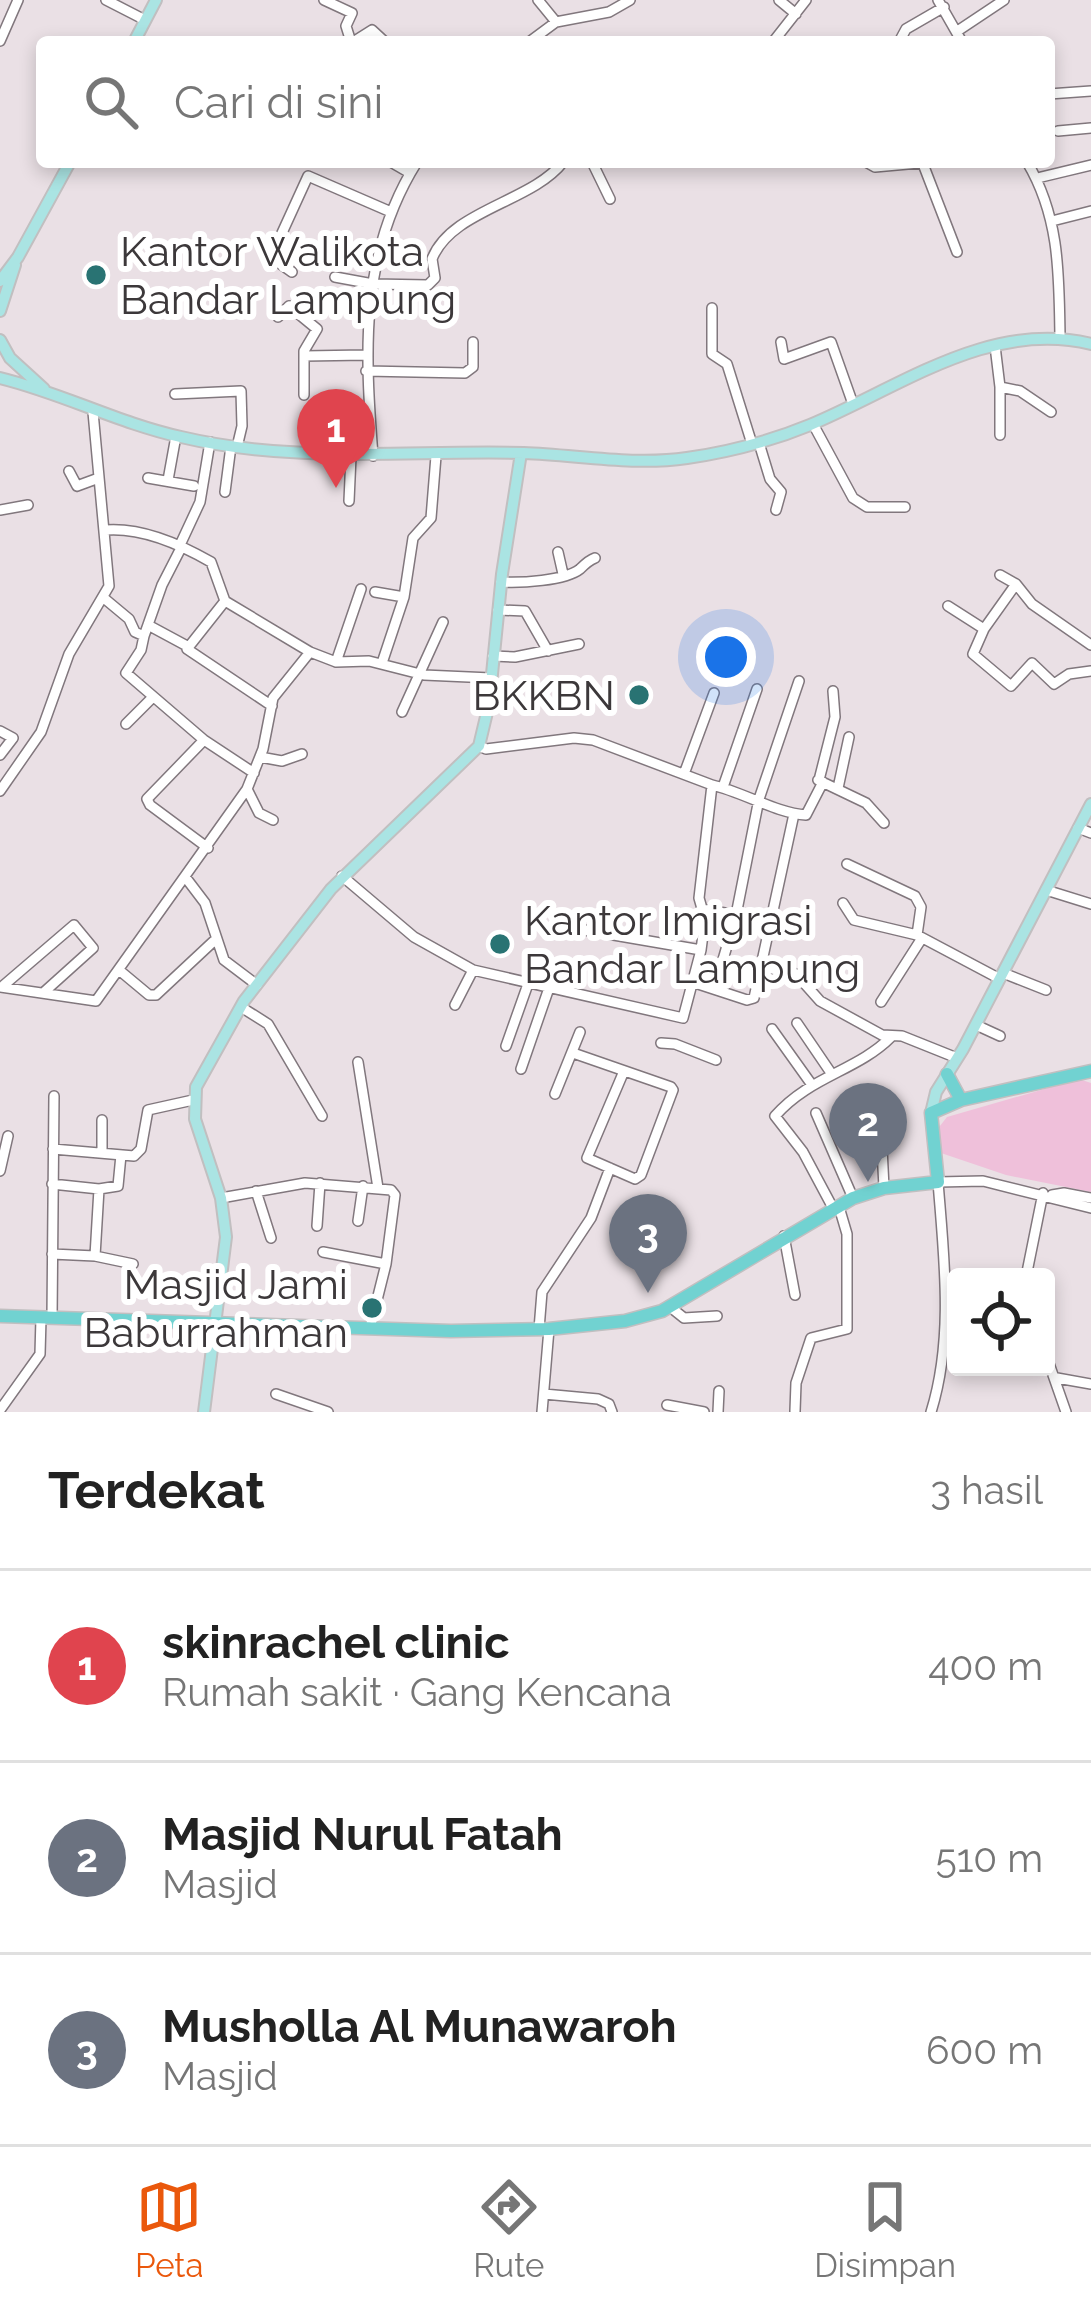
<!DOCTYPE html>
<html lang="id">
<meta charset="utf-8">
<style>
:root{--surface:#fff;--page:#f2f2f2;--text:#222;--muted:#767676;--line:#e0e0e0;--accent:#ea580c}
body{margin:0;font-family:Raleway,sans-serif;background:var(--page);color:var(--text)}
.controls{position:absolute;right:36px;bottom:36px;display:grid;overflow:hidden;border-radius:12px;box-shadow:0 6px 18px #0003}
.controls button{width:108px;height:108px;display:grid;place-items:center;padding:0;border:0;border-bottom:3px solid var(--line);background:var(--surface);color:var(--text);font:60px sans-serif}
.you{position:absolute;left:726px;top:657px;width:42px;height:42px;margin:-30px;border:9px solid #fff;border-radius:50%;background:#1a73e8;box-shadow:0 0 0 18px #1a73e833}
.badge{display:grid;place-items:center;width:78px;height:78px;border-radius:50%;background:var(--accent);color:#fff;font-size:39px;font-weight:700}
.pin{position:absolute;translate:-50% -99px;filter:drop-shadow(0 3px 6px #0008)}
.pin::after{content:'';position:absolute;top:63px;width:42px;height:36px;background:inherit;clip-path:polygon(0 0,100% 0,50% 100%)}
.list{margin:0;padding:0;list-style:none}
h2{display:flex;justify-content:space-between;align-items:center;height:156px;margin:0;padding:0 48px;font-size:51px}
h2 small{font-size:39px;font-weight:400;color:var(--muted)}
.list li{display:grid;grid-template-columns:78px 1fr auto;gap:36px;align-items:center;box-sizing:border-box;height:192px;padding:0 48px;border-top:3px solid var(--line)}
.list b{display:block;font-size:45px;white-space:nowrap}
.list p{margin:0;font-size:39px;white-space:nowrap;color:var(--muted)}
.list em{font-size:39px;font-style:normal;color:var(--muted)}
.icon{flex:none;width:66px;height:66px;fill:none;stroke:currentColor;stroke-width:2;stroke-linecap:round;stroke-linejoin:round}
.map{position:relative;flex:none;width:1091px;height:1412px;overflow:hidden}
.search{position:absolute;background:var(--surface);box-shadow:0 6px 18px #0003;left:36px;right:36px;top:36px;height:132px;display:flex;align-items:center;gap:30px;box-sizing:border-box;padding:0 42px;border-radius:12px;color:var(--muted);font-size:45px}
.sheet{height:732px;background:var(--surface)}
nav{display:flex;justify-content:space-around;align-items:center;box-sizing:border-box;height:168px;border-top:3px solid var(--line);background:var(--surface);font-size:33px;color:var(--muted)}
nav a{display:grid;justify-items:center;gap:6px}
nav .on{color:var(--accent)}
.map>svg:first-child{display:block}
</style>
<div class="map">
<svg width="1091" height="1412" viewBox="0 0 1091 1412">
<rect width="100%" height="100%" fill="#eae0e5"/>
<path fill="#efc0da" d="M1079,1079L1091,1083V1192L1006,1175L938,1152L936,1131L947,1117Z"/>
<g fill="none" stroke-linecap="round" stroke-linejoin="round">
<g stroke="#81777d" stroke-width="12">
<path id="minor" d="M106,0L145,20
M324,0L352,13L346,26L351,42
M538,0L556,22
M779,0L796,14
M938,0L962,42
M959,30L1004,0
M0,41L18,0
M353,42L372,30L385,42
M529,42L556,22L609,12L630,0
M773,42L806,0
M899,42L906,29L944,7
M1049,94L1091,91
M1058,131L1091,128
M391,162L410,173
M592,162L610,199
M866,162L875,167L930,162
M1027,162C1060,217 1059,275 1060,337
M923,164L957,252
M1037,178L1091,165
M1052,221L1091,211
M292,272L271,257L308,176L391,212
M335,277L373,284L428,285L435,278L432,259C451,210 532,202 563,162
M712,308V354L727,364L752,444
M278,317L289,306L317,329L304,351V395
M781,342L784,359L831,342L853,404
M995,346L1000,387L1020,391L1051,412
M304,356L366,355
M366,371L465,373L473,367V342
M1000,387V435
M175,394L241,391L242,426L237,447
M813,424L853,498L867,507H905
M759,443L770,479L781,492L776,510
M373,456C365,353 359,254 417,162
M69,471L77,486L96,479
M148,478L194,486
M168,480L176,436
M225,492L231,446
M349,501L351,456
M0,510L28,505
M105,530C141,527 180,544 211,562L225,601L310,652L336,662L369,661L424,675L491,678
M180,545L200,502L210,442
M558,552L563,574
M1000,575L1016,584L1032,604L1091,645
M501,582C520,583 565,581 580,569C585,564 589,560 595,558
M1016,584L984,629L973,654L1011,686L1032,663L1054,684L1069,674L1091,671
M375,592L404,597
M105,599L129,619L135,632L144,636L162,585L182,546
M225,601L187,649L272,706
M948,606L984,629
M498,610L525,611L548,651
M148,625L187,646
M144,636L141,650L126,673L204,740L254,773
M493,656L515,657L579,644
M336,662L361,589
M382,663L404,597L413,538L431,518L436,456
M402,712L443,622
M126,724L152,698
M0,731L13,738L0,755
M204,740L147,799L150,805L208,848
M260,757L282,761L302,754
M684,774L714,693
M818,780L866,803L884,823
M819,780L835,717L833,691
M712,785C743,792 776,813 806,815L823,782
M723,787L757,689
M838,788L849,737
M247,789L259,813L273,820
M0,791L41,732L69,654L109,586L93,412
M1078,828L1091,833
M847,864L915,896L921,907L917,935
M342,876L414,937L473,970L683,1018L701,950L705,919L699,898L712,785L593,740L574,738L486,749L479,746
M186,878L205,903L224,960L257,985
M1046,890L1091,904
M843,903L854,920L917,935L1000,979
M702,909L736,915
M567,927L701,950
M762,967L796,974L820,1001L882,1035L902,1036L957,1058
M119,970L149,995H156L216,939
M1003,973L1046,990
M695,983L747,1000L754,998L794,814
M4,985L74,925L93,948L43,993
M0,987L96,1001L247,789L263,749L273,698L310,652
M715,987L736,915L759,799L799,681
M881,1002L922,938
M455,1005L473,970
M241,1007L268,1024L322,1116
M797,1023L831,1073
M976,1025L1000,1036
M772,1029L812,1085
M661,1043L675,1044L716,1060
M506,1046L528,984
M573,1053L671,1087L673,1090L641,1175L635,1179L587,1158L624,1071
M358,1062L378,1188
M521,1069L549,988
M555,1094L580,1032
M816,1113L853,1198
M102,1120V1153
M882,1148L884,1188
M53,1149L134,1156L141,1149L148,1110L193,1100
M0,1171L8,1136
M52,1184L99,1189L95,1256
M99,1189L118,1186L121,1155
M256,1191L271,1238
M1052,1195L1064,1193L1091,1198
M221,1198L305,1183L391,1190L395,1195L386,1264L370,1328
M834,1210L803,1152L775,1116C810,1076 857,1071 891,1037
M358,1221L363,1186
M317,1226L320,1183
M784,1236L795,1295
M323,1252L386,1264
M52,1254L95,1256L133,1264
M1026,1277L1043,1193
M669,1306L684,1318L717,1316
M52,1318L54,1096
M539,1329L542,1292L591,1218L610,1168
M1046,1355L1066,1412
M1057,1378L1091,1384
M276,1394L328,1412
M544,1394L598,1399L609,1404L612,1412
M667,1405L704,1412
M0,1410L40,1354L41,1318
M795,1411L796,1383L811,1338L847,1329V1234L839,1207
M542,1412L549,1329
M718,1412L719,1391
M931,1412C954,1338 944,1258 938,1182L983,1181L1091,1208"/>
</g>
<g stroke="#c1bfc0" stroke-width="14">
<path id="major" d="M134,42L156,0
M0,281L18,257L70,162
M0,311L15,265
M0,340L10,358L44,389
M0,378C62,393 118,423 181,437C295,464 409,450 524,453C578,455 634,466 687,458C729,452 771,441 810,425C899,388 990,319 1091,344
M931,1113L936,1092L963,1049L1091,804
M204,1412L226,1237L221,1198L195,1119L196,1087L244,1001L331,889L479,746L489,704L502,574L521,453"/>
</g>
<g stroke="#c1bfc0" stroke-width="15">
<path id="highway" d="M947,1074L961,1100
M0,1316L451,1331L549,1329L625,1321L662,1311L853,1198L884,1188L938,1182L931,1113L961,1100L1091,1071"/>
</g>
<use href="#minor" stroke="#fff" stroke-width="9"/>
<use href="#major" stroke="#aae4e3" stroke-width="10"/>
<use href="#highway" stroke="#71d2d1" stroke-width="12"/>
</g>
<g fill="#297373" stroke="#fff" stroke-width="4.5">
<circle cx="96" cy="275" r="12"/>
<circle cx="639" cy="695" r="12"/>
<circle cx="500" cy="944" r="12"/>
<circle cx="372" cy="1308" r="12"/>
</g>
<g text-anchor="middle" stroke-width="12" stroke-linejoin="round" paint-order="stroke">
<g font-size="42" fill="#3c383a" stroke="#fff" text-anchor="start">
<text x="120" y="266">Kantor Walikota<tspan x="120" dy="48">Bandar Lampung</tspan></text>
<text x="615" y="710" text-anchor="end">BKKBN</text>
<text x="524" y="935">Kantor Imigrasi<tspan x="524" dy="48">Bandar Lampung</tspan></text>
<text x="348" y="1299" text-anchor="end">Masjid Jami<tspan x="348" dy="48">Baburrahman</tspan></text>
</g>
</g>
</svg>
<div class="controls">
<button><svg class="icon" aria-label="locate" viewBox="0 0 24 24"><circle cx="12" cy="12" r="6"/><path d="M12 2v4M12 18v4M2 12h4M18 12h4"/></svg></button>
</div>
<div class="you"></div>
<div class="pin badge" style="left:336px;top:488px;background:#e0444e">1</div>
<div class="pin badge" style="left:868px;top:1182px;background:#6b7280">2</div>
<div class="pin badge" style="left:648px;top:1293px;background:#6b7280">3</div>
<div class="search"><svg class="icon" aria-label="search" viewBox="0 0 24 24"><circle cx="10" cy="10" r="6"/><path d="M15 15l6 6"/></svg>Cari di sini</div>
</div>
<section class="sheet">
<h2>Terdekat<small>3 hasil</small></h2>
<ul class="list">
<li><span class="badge" style="background:#e0444e">1</span><div><b>skinrachel clinic</b><p>Rumah sakit · Gang Kencana</p></div><em>400 m</em></li>
<li><span class="badge" style="background:#6b7280">2</span><div><b>Masjid Nurul Fatah</b><p>Masjid</p></div><em>510 m</em></li>
<li><span class="badge" style="background:#6b7280">3</span><div><b>Musholla Al Munawaroh</b><p>Masjid</p></div><em>600 m</em></li>
</ul>
</section>
<nav>
<a class="on"><svg class="icon" aria-label="map" viewBox="0 0 24 24"><path d="M3 6l6-2 6 2 6-2v14l-6 2-6-2-6 2zM9 4v14M15 6v14"/></svg>Peta</a>
<a><svg class="icon" aria-label="directions" viewBox="0 0 24 24"><path d="M12 3l9 9-9 9-9-9zM9 14v-3h6M13 9l2 2-2 2"/></svg>Rute</a>
<a><svg class="icon" aria-label="saved" viewBox="0 0 24 24"><path d="M7 4h10v16l-5-4-5 4z"/></svg>Disimpan</a>
</nav>
